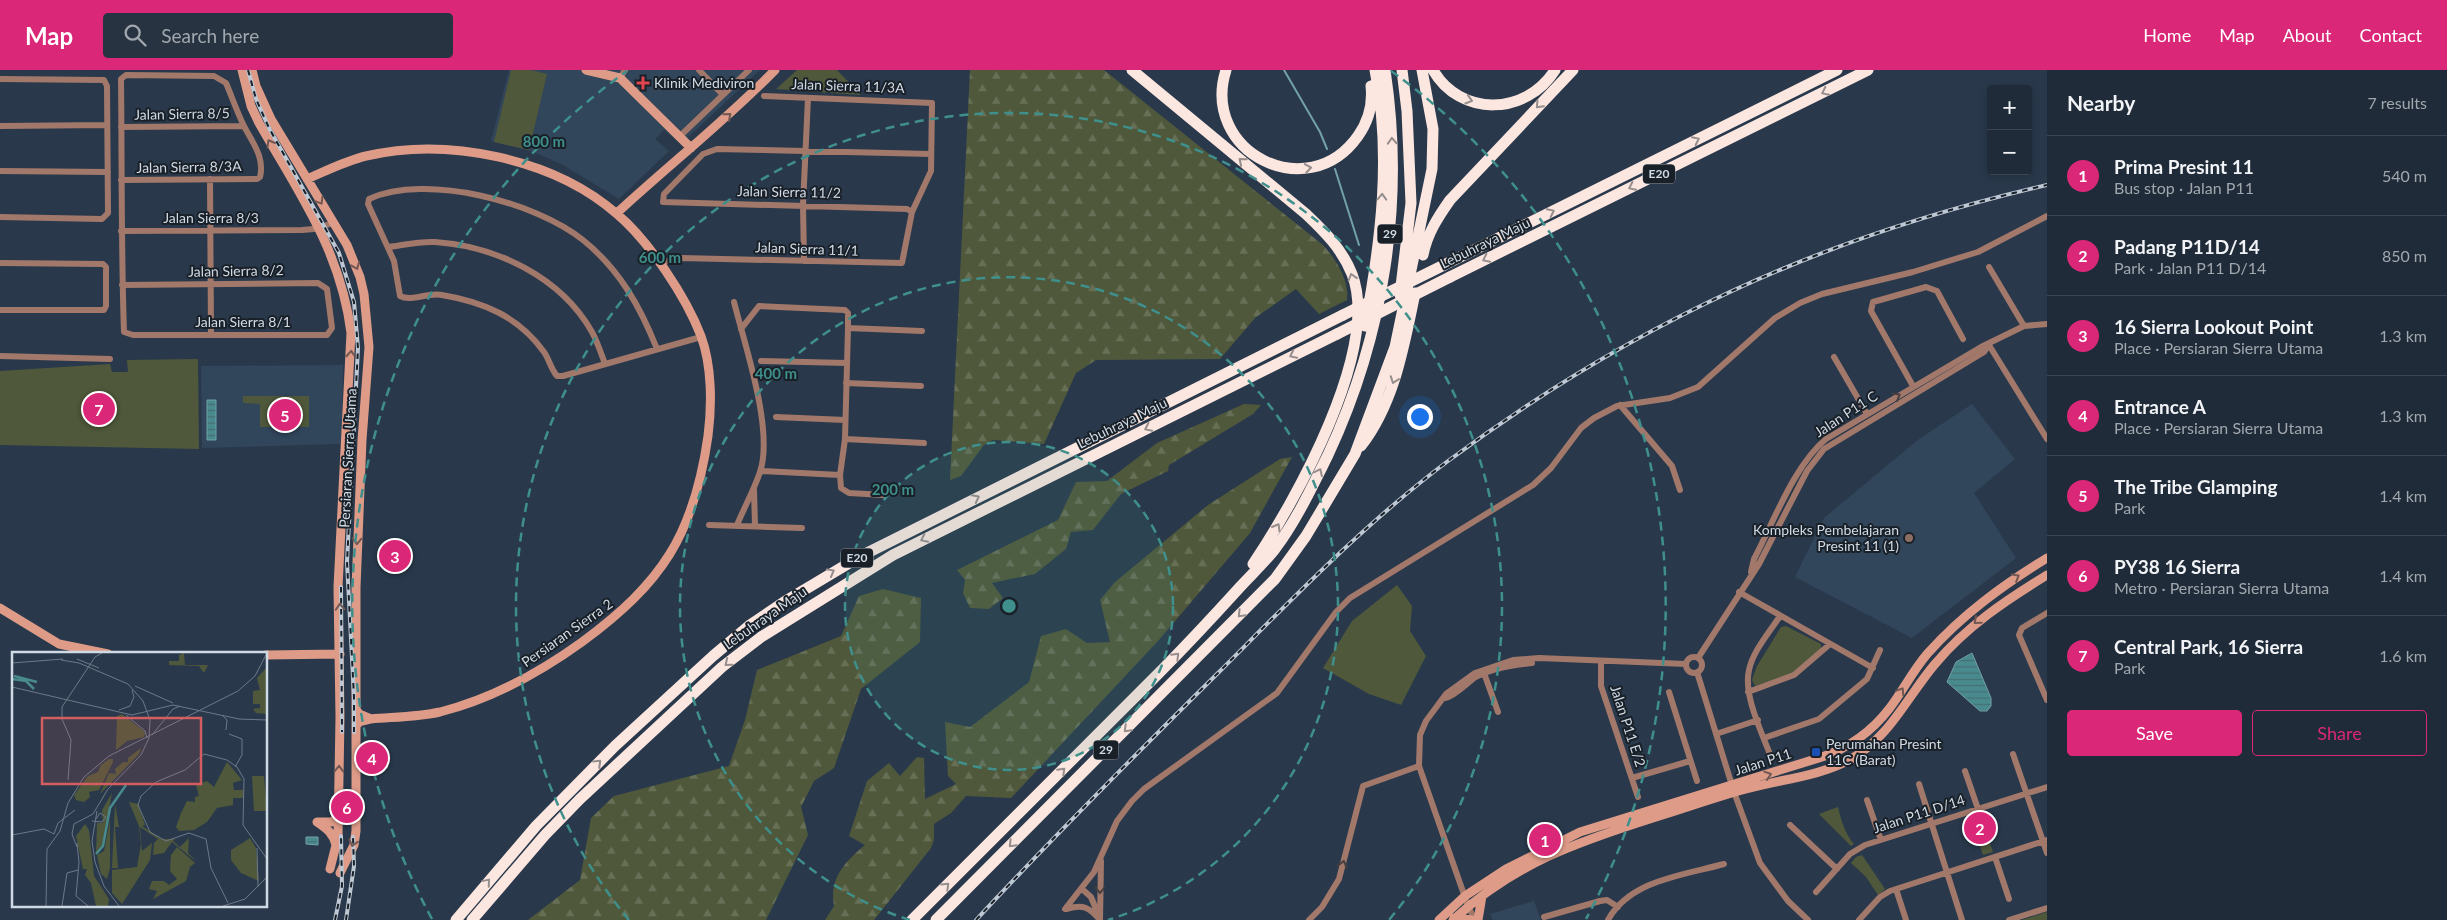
<!DOCTYPE html>
<meta charset="utf-8">
<style>
:root{--surface:#1f2b38;--page:#273340;--text:#f1f3f6;--muted:#a1a7ae;--line:#3c4753;--accent:#db2777}
body{margin:0;font-family:Lato,sans-serif;background:var(--page);color:var(--text)}
.controls{position:absolute;right:15px;top:15px;display:grid;overflow:hidden;border-radius:5px;box-shadow:0 2px 8px #0003}
.controls button{width:45px;height:45px;display:grid;place-items:center;padding:0;border:0;border-bottom:1px solid var(--line);background:var(--surface);color:var(--text);font:25px sans-serif}
.you{position:absolute;left:1419px;top:346px;width:18px;height:18px;margin:-12px;border:4px solid #fff;border-radius:50%;background:#1a73e8;box-shadow:0 0 0 8px #1a73e833}
.badge{display:grid;place-items:center;width:32px;height:32px;border-radius:50%;background:var(--accent);color:#fff;font-size:16px;font-weight:700}
.pin{position:absolute;translate:-50% -50%;border:2px solid #fff;box-shadow:0 1px 5px #0006}
.list{margin:0;padding:0;list-style:none}
h2{display:flex;justify-content:space-between;align-items:center;height:65px;margin:0;padding:0 20px;font-size:21px}
h2 small{font-size:16px;font-weight:400;color:var(--muted)}
.list li{display:grid;grid-template-columns:32px 1fr auto;gap:15px;align-items:center;box-sizing:border-box;height:80px;padding:0 20px;border-top:1px solid var(--line)}
.list b{display:block;font-size:19px;white-space:nowrap}
.list p{margin:0;font-size:16px;white-space:nowrap;color:var(--muted)}
.list em{font-size:16px;font-style:normal;color:var(--muted)}
.actions{display:flex;gap:10px;padding:15px 20px}
.actions a{flex:1;padding:11px 0;border:1px solid var(--accent);border-radius:5px;text-align:center;font-size:18px;color:var(--accent)}
.actions .main{background:var(--accent);color:#fff}
.icon{flex:none;width:28px;height:28px;fill:none;stroke:currentColor;stroke-width:2;stroke-linecap:round;stroke-linejoin:round}
.map{position:relative;flex:none;width:2047px;height:850px;overflow:hidden}
header{display:flex;align-items:center;gap:30px;box-sizing:border-box;height:70px;padding:0 25px;background:var(--accent);color:#fff}
header strong{font-size:24px}
nav{display:flex;gap:28px;margin-inline-start:auto;font-size:18px}
.search{width:350px;height:45px;background:var(--page);display:flex;align-items:center;gap:12px;box-sizing:border-box;padding:0 18px;border-radius:5px;color:var(--muted);font-size:19px}
main{display:flex}
aside{flex:1;background:var(--surface)}
.map>svg:first-child{display:block}
</style>
<header>
<strong>Map</strong>
<div class="search"><svg class="icon" aria-label="search" viewBox="0 0 24 24"><circle cx="10" cy="10" r="6"/><path d="M15 15l6 6"/></svg>Search here</div>
<nav><a>Home</a><a>Map</a><a>About</a><a>Contact</a></nav>
</header>
<main>
<div class="map">
<svg width="2047" height="850" viewBox="0 0 2047 850">
<defs>
<pattern id="forest-firs" width="22" height="20" patternUnits="userSpaceOnUse" patternTransform="scale(1.25)"><rect width="22" height="20" fill="#4f583a"/><path d="M5 1l3.5 6h-7zM16 11l3.5 6h-7z" fill="#676f56"/></pattern>
<pattern id="water-rules" width="6" height="5" patternUnits="userSpaceOnUse" patternTransform="scale(1.25)"><rect width="6" height="5" fill="#498a8e"/><path d="M0 2.5h6" fill="none" stroke="#457074"/></pattern>
</defs>
<rect width="100%" height="100%" fill="#29394b"/>
<path fill="#31455b" d="M509,0H760L681,74L664,60L655,69L669,81L619,129L563,95L534,82L491,71Z
M343,295L342,374L202,378L201,296Z
M1972,334L2015,389L1974,423L2016,488L1912,568L1795,507L1824,448L1919,369Z
M1534,831L1541,850H1493L1490,844Z"/>
<path fill="#4f583a" d="M511,0H531L547,4L529,80L494,72Z
M797,0H837L861,25L776,19Z
M198,289L199,379L0,375V301L110,294L112,302H128L127,290Z
M243,326H309V357H260V334L243,333Z
M1397,515L1412,536L1410,561L1426,586L1401,635L1369,624L1323,598L1352,551Z
M1786,556L1821,574V579L1792,603L1755,616L1752,610L1757,596L1781,557Z
M1838,737C1841,750 1845,764 1854,774L1851,776L1819,744Z
M1981,746L1993,782L1983,785L1970,749Z
M1862,785L1885,819L1878,825L1866,807L1851,793L1856,787Z
M2047,842V850H2022Z"/>
<path fill="url(#forest-firs)" d="M970,0H1104L1323,175C1335,188 1350,211 1347,230L1319,244L1296,219L1255,248L1220,289L1096,290L1076,303L1044,374L993,370L984,375L961,406L950,410Z
M1244,334L1261,335L1253,344L1169,395L1168,401L1121,424L1093,460L1071,462L1066,479L1035,504L992,513L1003,528L989,539L970,538L963,523L965,510L957,500L1058,450L1076,412L1107,411L1157,373Z
M1292,387L1250,463L1158,571L1011,728L966,726L951,743L934,754V770L931,778L874,850H825L834,836C829,808 845,792 865,775L849,766L867,711L889,693L900,706L917,687L924,688L925,729L956,714L948,706L945,652L970,657L1029,612L1041,566L1066,559L1087,573L1110,572L1100,530L1115,512L1208,435L1280,389Z
M883,519L921,528L920,572L861,619L834,698L814,711L801,737L808,765L766,850H528L580,810L591,748L614,726L729,696L745,650L757,600L841,566L859,526Z"/>
<path fill="url(#water-rules)" stroke="#72a2a8" d="M207,330H216V370H207Z
M1972,583L1991,628V636L1987,641H1980L1947,612L1956,592Z
M306,767H318V775L306,774Z"/>
<g fill="none" stroke-linecap="round" stroke-linejoin="round">
<path stroke="#72a2a8" stroke-width="2" d="M1284,0L1320,62L1327,79
M1335,99L1359,175"/>
<path stroke="#a2786b" stroke-width="6" d="M699,0L722,24
M620,8L625,0
M0,9L104,10L107,16L108,143L102,149L0,147
M0,56L107,55
M121,57L244,56
M679,67L749,0
M0,101L108,102
M210,109L211,265
M121,110L257,109L260,107C265,87 252,72 244,56C237,42 232,27 226,13L214,6L126,5L121,9C122,93 121,177 124,262L133,265H327L332,258L327,219L318,213L122,215
M912,142L907,139L663,132L664,124L703,84L717,79L931,84
M121,161L302,160L314,159L333,153
M389,177C404,175 420,171 435,172C496,176 561,207 592,262C597,271 601,283 605,294
M804,191L803,135L808,28
M0,193L103,194L106,197V236L104,240H0
M659,193L681,188L902,193L912,142L931,101L932,33L764,26
M1989,197L2024,256
M734,232C745,276 774,360 760,402C754,420 744,438 737,455
M848,258L922,261
M741,259L759,236L845,240L848,243V258L845,369L840,405L841,418L849,423L883,425
M1989,275L2047,369
M657,279C640,236 619,199 583,170C536,132 426,103 369,129L368,134L394,191L400,226C412,232 428,222 442,225C484,232 519,247 544,282C549,289 551,299 557,306H563L701,267
M0,286L110,289
M1834,287L1867,344
M761,291L847,293
M846,313L921,316
M1913,316L1871,241L1873,232L1926,217L1937,221L1963,269
M1620,335L1672,396L1680,420
M776,347L845,350
M845,369L924,373
M761,401L840,405
M754,419L755,456
M709,455L802,458
M1751,502L1754,489C1773,453 1795,394 1826,369L1981,277L2024,256L2047,254
M1739,522L1873,598
M2047,543L2022,558L2019,565L2047,630
M1686 595a8 8 0 1 1 16 0a8 8 0 1 1-16 0Z
M1698,588L1759,494L1807,401L1824,379L1984,282L1989,275
M1601,591V616L1638,727
M1697,602L1734,722L1760,793L1788,831L1808,850
M1484,603L1498,642
M1669,622L1697,711
M1748,622L1794,605L1830,574
M1445,628C1455,626 1466,614 1474,608C1492,598 1512,595 1532,593
M1716,664L1758,650
M1764,668L1819,649L1867,609L1880,580
M2013,684L2047,783
M1771,687C1762,663 1743,625 1749,600C1753,581 1769,563 1780,546
M1965,701L1978,739
M1632,708L1690,691
M1919,714L1962,850
M1867,730L1881,770
M1790,755L1837,799
M1995,787L2009,829
M1082,819L1091,827L1098,844
M1896,819L1906,850
M1816,822L1850,784L1865,775L2047,717
M1065,839L1094,802L1117,751L1132,731L1144,719L1277,623L1336,542L1350,528L1533,415L1551,398L1581,358L1594,348L1617,336L1670,328L1698,317L1775,248L1800,233L1822,224L1913,202L1978,182L2047,146
M1067,839C1083,834 1089,837 1100,850
M1544,847L1600,831L1607,830L1618,837
M1100,850L1101,791
M1309,850L1322,837L1339,809L1363,716L1419,696
M1475,850L1468,836L1419,696L1420,665L1426,651L1446,624L1475,603L1513,590L1539,588L1686,594
M1608,850C1630,810 1684,805 1724,794
M1859,850L1880,827L1890,821L2047,770
M2009,850L2047,838"/>
<path stroke="#de9b87" stroke-width="9" d="M242,0L251,36L259,53C299,123 341,181 351,263L338,517L340,647L338,767L330,799
M252,0L256,16L271,49L347,175L360,207L364,224L369,277L362,370L356,517V761L354,775L340,803
M586,0L620,8L691,78
M307,109C326,101 345,91 366,86C447,67 553,88 617,144C649,171 686,227 701,266C712,296 712,335 708,366C694,465 662,513 582,572C539,603 492,629 440,642C417,647 394,647 371,649
M617,143C669,95 725,51 775,0
M0,538L59,574L108,584
M266,585L340,584
M356,639L359,644L371,649L359,652L356,656
M336,775C333,763 327,759 317,752H332L339,746
M1454,848L1472,850
M1439,850L1465,826L1506,799L1580,762L1822,687C1848,678 1872,661 1889,639C1903,621 1913,600 1928,583C1963,544 2003,515 2047,488
M1453,850C1515,793 1577,772 1656,747C1686,738 1716,727 1746,719C1781,709 1818,707 1851,689C1890,667 1907,627 1935,594C1967,556 2005,531 2047,505
M1478,850L1482,826"/>
<path stroke="#fce6e0" stroke-width="11" d="M1132,0L1306,144C1325,162 1342,179 1352,204C1381,279 1295,432 1253,494
M1226,0C1200,82 1308,137 1358,66C1368,52 1373,34 1371,16
M1433,0C1460,47 1526,46 1555,0
M1423,185C1427,164 1438,147 1450,130L1573,0
M1444,195L1837,0
M1450,207L1868,0
M1400,225L1411,133L1407,41L1402,0
M1365,256C1381,172 1392,85 1375,0
M1361,376C1395,332 1404,275 1415,223
M456,850L536,756L615,676L713,586L750,555L784,532L861,486L1343,245
M472,850L545,765L580,729L722,597L761,567L893,485L1337,264
M912,850C991,770 1072,691 1152,610C1182,580 1211,549 1240,517C1251,505 1264,493 1275,479C1296,451 1312,417 1328,385C1384,265 1405,132 1385,0
M936,850L1275,509L1306,466L1355,384L1395,277L1432,99L1433,59L1422,0"/>
<g stroke="#bdc8d4" stroke-width="4">
<path id="rail" d="M248,0L256,29L269,58L339,183L354,232L358,278L347,492L354,627V662
M341,517L342,662
M335,850L342,816L341,766
M346,850L354,796L353,767
M976,850C1055,765 1136,684 1218,603C1292,529 1364,454 1448,391C1634,253 1821,167 2047,115"/>
</g>
<use href="#rail" stroke="#192028" stroke-width="2" stroke-dasharray="5.5" stroke-linecap="butt"/>
<path stroke="#fce6e0" stroke-width="11" d="M1343,245L1444,195
M1337,264L1450,207"/>
</g>
<defs><path id="oneway-chevron" d="M-2-3.5L2.5 0L-2 3.5" fill="none" stroke-width="1.6" stroke-linecap="round" stroke-linejoin="round" transform="scale(1.25)"/></defs>
<g stroke="#968d8d">
<use href="#oneway-chevron" transform="translate(1825 22) rotate(154)"/>
<use href="#oneway-chevron" transform="translate(1469 30) rotate(17)"/>
<use href="#oneway-chevron" transform="translate(1539 35) rotate(133)"/>
<use href="#oneway-chevron" transform="translate(1696 70) rotate(-26)"/>
<use href="#oneway-chevron" transform="translate(1392 71) rotate(-93)"/>
<use href="#oneway-chevron" transform="translate(1242 91) rotate(-140)"/>
<use href="#oneway-chevron" transform="translate(1308 98) rotate(-9)"/>
<use href="#oneway-chevron" transform="translate(1632 117) rotate(154)"/>
<use href="#oneway-chevron" transform="translate(1382 127) rotate(-88)"/>
<use href="#oneway-chevron" transform="translate(1551 142) rotate(-26)"/>
<use href="#oneway-chevron" transform="translate(1486 189) rotate(154)"/>
<use href="#oneway-chevron" transform="translate(1352 207) rotate(-107)"/>
<use href="#oneway-chevron" transform="translate(1293 285) rotate(154)"/>
<use href="#oneway-chevron" transform="translate(1394 310) rotate(110)"/>
<use href="#oneway-chevron" transform="translate(1148 358) rotate(154)"/>
<use href="#oneway-chevron" transform="translate(1319 402) rotate(-64)"/>
<use href="#oneway-chevron" transform="translate(976 428) rotate(-27)"/>
<use href="#oneway-chevron" transform="translate(1277 457) rotate(-60)"/>
<use href="#oneway-chevron" transform="translate(924 469) rotate(154)"/>
<use href="#oneway-chevron" transform="translate(831 502) rotate(-29)"/>
<use href="#oneway-chevron" transform="translate(1241 544) rotate(134)"/>
<use href="#oneway-chevron" transform="translate(1176 586) rotate(-45)"/>
<use href="#oneway-chevron" transform="translate(728 593) rotate(141)"/>
<use href="#oneway-chevron" transform="translate(1127 659) rotate(135)"/>
<use href="#oneway-chevron" transform="translate(598 693) rotate(-44)"/>
<use href="#oneway-chevron" transform="translate(1062 701) rotate(-45)"/>
<use href="#oneway-chevron" transform="translate(1012 774) rotate(135)"/>
<use href="#oneway-chevron" transform="translate(487 812) rotate(-50)"/>
<use href="#oneway-chevron" transform="translate(946 816) rotate(-44)"/>
</g>
<g stroke="#725753">
<use href="#oneway-chevron" transform="translate(728 46) rotate(-41)"/>
<use href="#oneway-chevron" transform="translate(270 73) rotate(-120)"/>
<use href="#oneway-chevron" transform="translate(320 131) rotate(59)"/>
<use href="#oneway-chevron" transform="translate(356 196) rotate(68)"/>
<use href="#oneway-chevron" transform="translate(351 284) rotate(-87)"/>
<use href="#oneway-chevron" transform="translate(357 471) rotate(92)"/>
<use href="#oneway-chevron" transform="translate(2016 507) rotate(-31)"/>
<use href="#oneway-chevron" transform="translate(340 537) rotate(-93)"/>
<use href="#oneway-chevron" transform="translate(1977 551) rotate(139)"/>
<use href="#oneway-chevron" transform="translate(1901 621) rotate(-57)"/>
<use href="#oneway-chevron" transform="translate(339 699) rotate(-89)"/>
<use href="#oneway-chevron" transform="translate(1768 705) rotate(-18)"/>
<use href="#oneway-chevron" transform="translate(353 773) rotate(105)"/>
</g>
<g stroke="#493f3f">
<use href="#oneway-chevron" transform="translate(1897 326) rotate(-31)"/>
<use href="#oneway-chevron" transform="translate(1343 794) rotate(-76)"/>
<use href="#oneway-chevron" transform="translate(1100 820) rotate(91)"/>
</g>
<circle cx="1009" cy="536" r="164" fill="#3f8f8c" fill-opacity=".12"/>
<g fill="none" stroke="#3f8f8c" stroke-width="2.5" stroke-dasharray="9 6">
<circle cx="1009" cy="536" r="164"/>
<path d="M910 850A329 329 0 1 1 1108 850"/>
<path d="M629 850A493 493 0 1 1 1389 850"/>
<path d="M432 849A657 657 0 0 1 627 1M1391 1A657 657 0 0 1 1586 849"/>
</g>
<path fill="#e0444e" stroke="#192028" stroke-width="2" d="M640.5 5.5h5v5h5v5h-5v5h-5v-5h-5v-5h5z"/>
<circle fill="#8d6e63" stroke="#192028" stroke-width="2" cx="1909" cy="468" r="5"/>
<rect fill="#1a4fb4" stroke="#192028" stroke-width="2" x="1811" y="677" width="10" height="10" rx="2.5"/>
<g text-anchor="middle" stroke-width="4" stroke-linejoin="round" paint-order="stroke">
<g fill="#192028" stroke="#99a2ac" stroke-width="1">
<rect x="1643" y="94.5" width="32" height="19" rx="4"/>
<rect x="1377.5" y="154.5" width="25" height="19" rx="4"/>
<rect x="841" y="478.5" width="32" height="19" rx="4"/>
<rect x="1093.5" y="670.5" width="25" height="19" rx="4"/>
</g>
<g font-size="12" font-weight="bold" fill="#d0dae5">
<text x="1659" y="108">E20</text>
<text x="1390" y="168">29</text>
<text x="857" y="492">E20</text>
<text x="1106" y="684">29</text>
</g>
<g font-size="14" fill="#d0dae5" stroke="#192028" text-anchor="start">
<text x="654" y="18">Klinik Mediviron</text>
<text x="1899" y="465" text-anchor="end">Kompleks Pembelajaran<tspan x="1899" dy="16">Presint 11 (1)</tspan></text>
<text x="1826" y="679">Perumahan Presint<tspan x="1826" dy="16">11C (Barat)</tspan></text>
</g>
<g font-size="14" fill="#d0dae5" stroke="#192028">
<text transform="translate(848 16) rotate(2)" y="5">Jalan Sierra 11/3A</text>
<text transform="translate(182 44) rotate(-1)" y="5">Jalan Sierra 8/5</text>
<text transform="translate(189 97) rotate(-1)" y="5">Jalan Sierra 8/3A</text>
<text transform="translate(789 122) rotate(1)" y="5">Jalan Sierra 11/2</text>
<text x="211" y="153">Jalan Sierra 8/3</text>
<text transform="translate(1485 173) rotate(-26)" y="5">Lebuhraya Maju</text>
<text transform="translate(807 179) rotate(2)" y="5">Jalan Sierra 11/1</text>
<text transform="translate(236 201) rotate(-1)" y="5">Jalan Sierra 8/2</text>
<text x="243" y="257">Jalan Sierra 8/1</text>
<text transform="translate(1846 344) rotate(-33)" y="5">Jalan P11 C</text>
<text transform="translate(1122 353) rotate(-26)" y="5">Lebuhraya Maju</text>
<text transform="translate(348 388) rotate(-87)" y="5">Persiaran Sierra Utama</text>
<text transform="translate(765 548) rotate(-35)" y="5">Lebuhraya Maju</text>
<text transform="translate(567 563) rotate(-35)" y="5">Persiaran Sierra 2</text>
<text transform="translate(1628 656) rotate(72)" y="5">Jalan P11 E/2</text>
<text transform="translate(1763 692) rotate(-18)" y="5">Jalan P11</text>
<text transform="translate(1919 744) rotate(-18)" y="5">Jalan P11 D/14</text>
</g>
</g>
<g transform="translate(12 582)">
<rect width="255" height="255" fill="#29394b"/>
<path d="M215,110L230,128L221,131L222,138H231V146H221V153L205,156L195,170L182,178L167,179L164,175L169,161L175,149L183,150V145L187,144L184,133L195,129L202,135ZM238,186L244,196L247,229L229,221L219,208V198Z" fill="#4f583a"/>
<path d="M172,1L173,13H196L192,21L187,14L157,13V9H167V3ZM255,15V62L244,61L241,57L248,56V52H241V39L248,38L245,26ZM110,62L133,80L132,85L115,89L104,98L105,64ZM129,96L127,102L88,142L97,121L104,122L103,117L111,110H116V106ZM97,107H101V110L87,138L77,140L78,145L72,150L64,148L62,143L76,124L86,120L89,113ZM240,124H252L255,159H242ZM100,141L90,194L84,201L85,171H91L90,158ZM117,150L126,152L133,173L130,174L149,187H163L161,189L168,195L177,186L176,201L185,210L160,190L152,201L141,203L142,191L146,187L128,175L130,199L140,191L138,208L110,252L100,241V218L125,215L129,192L127,174ZM103,152L107,175H103L106,216H100ZM98,168V216L95,227L89,222L85,203L92,199ZM73,172L77,178L82,224L97,247L96,254H84L79,231L73,223L75,217H71L64,184ZM165,195L183,211L178,215L174,229L141,247L145,239L137,237L140,229H152L157,233L165,227L158,219L159,203Z" fill="#4f583a"/>
<path fill="none" stroke="#498a8e" stroke-width="2.5" d="M2,24L25,30M0,27L14,29L22,37M84,202L91,194L98,156L114,133"/>
<path fill="none" stroke="#6c7989" stroke-width="1" d="M65,7L87,16M49,8L67,11L116,32L131,49L138,68L137,86L129,103L96,137L81,162L62,172L60,182L65,195M0,11L51,7M123,34L161,51M0,35L120,63L161,53L227,67L255,68M107,58L118,54L122,45L120,38M114,63L133,79L135,86M211,64L215,68L214,78M217,82L230,87V103L223,115M140,83L161,57L168,54M56,128L59,88L50,67V55L83,5L90,1M85,159L80,189L83,210L92,234L107,254M80,169L90,170L94,165L88,161L84,167M0,183L32,177L42,182L46,171L63,158M65,191L67,210L64,244L76,254M245,196L246,235M216,251L199,216L194,187L177,181L154,189L138,180L126,153L129,144L144,130L173,118L192,102L215,108L225,115L232,127L231,173L255,207M34,254L35,197L48,179L56,151L72,125L97,104L226,39L243,24L255,1M50,254L55,221L66,218M211,254L233,247L255,225"/>
<path fill="#d45d61" fill-opacity="0.15" stroke="#d45d61" stroke-width="2.5" d="M30,66H189V132H30Z"/>
<rect width="255" height="255" fill="none" stroke="#d0dae5" stroke-width="2.5"/>
</g>
<circle cx="1009" cy="536" r="8" fill="#3f8f8c" stroke="#192028" stroke-width="2.5"/>
<g font-size="15" text-anchor="middle" font-weight="bold" fill="#3f8f8c" stroke="#192028" stroke-width="4" stroke-linejoin="round" paint-order="stroke">
<text x="544" y="77">800 m</text>
<text x="660" y="193">600 m</text>
<text x="776" y="309">400 m</text>
<text x="893" y="425">200 m</text>
</g>
</svg>
<div class="controls">
<button>+</button>
<button>−</button>
</div>
<div class="you"></div>
<div class="pin badge" style="left:1545px;top:770px">1</div>
<div class="pin badge" style="left:1980px;top:758px">2</div>
<div class="pin badge" style="left:395px;top:486px">3</div>
<div class="pin badge" style="left:372px;top:688px">4</div>
<div class="pin badge" style="left:285px;top:345px">5</div>
<div class="pin badge" style="left:347px;top:737px">6</div>
<div class="pin badge" style="left:99px;top:339px">7</div>
</div>
<aside>
<h2>Nearby<small>7 results</small></h2>
<ul class="list">
<li><span class="badge">1</span><div><b>Prima Presint 11</b><p>Bus stop · Jalan P11</p></div><em>540 m</em></li>
<li><span class="badge">2</span><div><b>Padang P11D/14</b><p>Park · Jalan P11 D/14</p></div><em>850 m</em></li>
<li><span class="badge">3</span><div><b>16 Sierra Lookout Point</b><p>Place · Persiaran Sierra Utama</p></div><em>1.3 km</em></li>
<li><span class="badge">4</span><div><b>Entrance A</b><p>Place · Persiaran Sierra Utama</p></div><em>1.3 km</em></li>
<li><span class="badge">5</span><div><b>The Tribe Glamping</b><p>Park</p></div><em>1.4 km</em></li>
<li><span class="badge">6</span><div><b>PY38 16 Sierra</b><p>Metro · Persiaran Sierra Utama</p></div><em>1.4 km</em></li>
<li><span class="badge">7</span><div><b>Central Park, 16 Sierra</b><p>Park</p></div><em>1.6 km</em></li>
</ul>
<div class="actions"><a class="main">Save</a><a>Share</a></div>
</aside>
</main>
